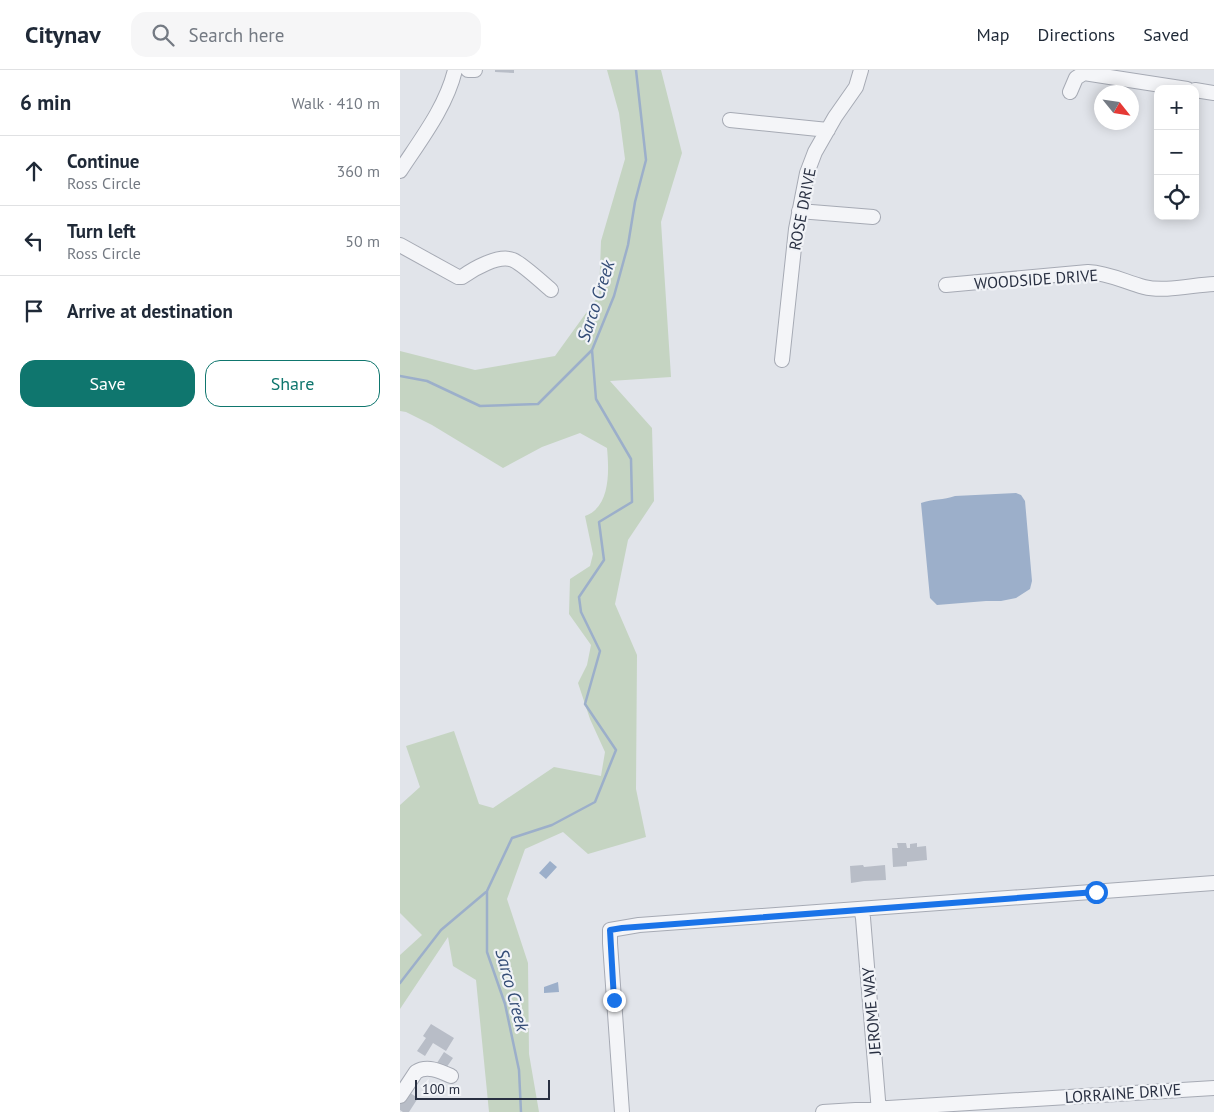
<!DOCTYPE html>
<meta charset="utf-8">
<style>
:root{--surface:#fff;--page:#f6f6f7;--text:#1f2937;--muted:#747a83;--line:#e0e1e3;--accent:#0f766e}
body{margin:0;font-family:"PT Sans",sans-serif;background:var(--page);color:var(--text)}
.controls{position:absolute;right:15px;top:15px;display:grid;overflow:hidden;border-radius:10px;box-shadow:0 2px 12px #0003}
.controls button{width:45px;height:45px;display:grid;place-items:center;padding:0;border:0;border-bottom:1px solid var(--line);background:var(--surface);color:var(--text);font:25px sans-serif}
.compass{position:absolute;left:694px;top:15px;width:45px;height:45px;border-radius:50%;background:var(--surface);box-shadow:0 2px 12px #0003;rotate:120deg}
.scale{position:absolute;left:15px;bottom:12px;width:135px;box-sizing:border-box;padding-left:5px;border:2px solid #293042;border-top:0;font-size:14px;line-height:18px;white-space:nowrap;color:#293042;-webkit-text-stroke:4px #f1f3f7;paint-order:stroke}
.stop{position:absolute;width:15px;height:15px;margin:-11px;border:4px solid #1a73e8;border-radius:50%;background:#fff}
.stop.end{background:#1a73e8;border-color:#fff;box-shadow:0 1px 5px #0008}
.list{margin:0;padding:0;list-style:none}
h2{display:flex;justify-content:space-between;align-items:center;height:65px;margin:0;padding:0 20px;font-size:21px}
h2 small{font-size:16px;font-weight:400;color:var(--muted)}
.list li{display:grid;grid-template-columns:32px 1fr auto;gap:15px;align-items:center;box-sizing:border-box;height:70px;padding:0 20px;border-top:1px solid var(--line)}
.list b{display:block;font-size:19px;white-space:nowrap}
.list p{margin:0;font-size:16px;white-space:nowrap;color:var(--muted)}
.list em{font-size:16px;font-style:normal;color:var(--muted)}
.actions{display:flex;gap:10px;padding:15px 20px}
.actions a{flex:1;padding:11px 0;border:1px solid var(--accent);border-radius:15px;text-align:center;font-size:18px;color:var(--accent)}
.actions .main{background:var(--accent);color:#fff}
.icon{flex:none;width:28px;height:28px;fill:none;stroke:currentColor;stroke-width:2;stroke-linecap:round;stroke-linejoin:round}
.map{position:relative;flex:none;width:814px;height:1042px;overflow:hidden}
header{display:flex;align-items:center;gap:30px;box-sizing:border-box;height:70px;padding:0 25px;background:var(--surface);border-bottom:1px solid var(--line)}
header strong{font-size:24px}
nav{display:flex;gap:28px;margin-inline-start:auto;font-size:18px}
.search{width:350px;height:45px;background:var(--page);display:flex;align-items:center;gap:12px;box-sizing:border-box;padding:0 18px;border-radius:15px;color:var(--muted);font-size:19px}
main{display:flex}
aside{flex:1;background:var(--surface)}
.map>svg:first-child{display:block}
</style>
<header>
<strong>Citynav</strong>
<div class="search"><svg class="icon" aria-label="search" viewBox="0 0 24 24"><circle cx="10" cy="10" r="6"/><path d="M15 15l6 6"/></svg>Search here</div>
<nav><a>Map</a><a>Directions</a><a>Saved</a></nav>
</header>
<main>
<aside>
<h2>6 min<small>Walk · 410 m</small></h2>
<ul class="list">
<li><svg class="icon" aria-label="ahead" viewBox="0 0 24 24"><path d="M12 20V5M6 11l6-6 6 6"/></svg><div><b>Continue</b><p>Ross Circle</p></div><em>360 m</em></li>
<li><svg class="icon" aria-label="left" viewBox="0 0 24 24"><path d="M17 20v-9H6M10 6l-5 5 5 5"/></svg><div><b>Turn left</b><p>Ross Circle</p></div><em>50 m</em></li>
<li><svg class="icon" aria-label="arrive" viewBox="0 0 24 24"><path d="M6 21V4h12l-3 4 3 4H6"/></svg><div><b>Arrive at destination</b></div></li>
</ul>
<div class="actions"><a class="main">Save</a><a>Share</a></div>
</aside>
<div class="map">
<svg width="814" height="1042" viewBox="0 0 814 1042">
<rect width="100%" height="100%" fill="#e1e4ea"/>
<path fill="#c5d4c2" d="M207,0H261L282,83L261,152L271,307L210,311L252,358L254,431L228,470L215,534L237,585L236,719L246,767L188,784L163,762L125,779L107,829L128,893L129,984L139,1042H89L76,910L53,896L48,867L0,939V885L22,865L0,843V735L20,717L6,676L54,661L79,734L93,738L154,697L201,706L205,682L190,649L178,613L187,595L191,575L169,544L170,509L190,496L193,484L185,446C211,437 209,400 207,378L180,363L142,377L103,398L32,355L6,342L0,341V281L75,300L155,286L199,225L201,171L225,89L219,43Z"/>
<path fill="#9cafca" d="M616,423L621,425L625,431L632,511L630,519L616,528L601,531H586L537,535L530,528L521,433C532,429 544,430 555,426Z
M150,791L157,797L146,809L139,803Z
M158,912L159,922L144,923V917Z"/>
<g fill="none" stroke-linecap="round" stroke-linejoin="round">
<path stroke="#9cafca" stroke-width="2.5" d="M0,306L27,311L80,336L138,334L192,280
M0,913L41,860L86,822
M121,1042L119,1000L105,934L87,882V821L112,768L152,755L195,732L216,680L185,634L200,581L181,542L179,527L204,490L199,452L232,432L231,389L196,329L192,280L214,226L228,175L235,132L246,90L236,0"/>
</g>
<path fill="#b8bdc7" d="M95,0H114V3L95,2Z
M497,773H506L507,778H510V774L517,773V777L526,776L527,790L507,792V796L493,797L492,778H498Z
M463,795L464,797L485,795L486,810L464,811L451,813L450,796Z
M31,954L54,968L46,981L33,973L25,986L17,981L26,968L23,966Z
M44,982L53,988L46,998L37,993Z
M7,1021L18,1028L9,1042H3L0,1040V1031Z"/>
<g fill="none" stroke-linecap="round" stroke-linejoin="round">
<g stroke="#a6aab4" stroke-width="16">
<path id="minor" d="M68,0H75
M795,20L814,23
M670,22L676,8L684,3L787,19
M330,50L428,60
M0,101C21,69 46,37 55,0
M399,141L473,147
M0,175L58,207H62C73,199 99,184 113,190C121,193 143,213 151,220
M546,215L688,202C709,203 725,212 744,217C764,222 793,215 814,214
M382,290L396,159L407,103L415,82L435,47L456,17L461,0
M461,839L463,848L479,1042
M0,1026L16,1002C27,995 40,1001 51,1006
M222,1042L210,873V860L239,855L814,813
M423,1042L814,1018"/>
</g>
<use href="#minor" stroke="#f4f5f8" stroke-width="14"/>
</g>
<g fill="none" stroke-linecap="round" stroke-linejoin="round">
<path stroke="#1a73e8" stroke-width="6" d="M214,930L210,860L222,858L696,822"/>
</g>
<g text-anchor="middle" stroke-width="4.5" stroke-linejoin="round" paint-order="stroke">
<g font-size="16" fill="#293042" stroke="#f1f3f7">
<text transform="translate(402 139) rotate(-79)" y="6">ROSE DRIVE</text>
<text transform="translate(636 209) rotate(-4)" y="6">WOODSIDE DRIVE</text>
<text transform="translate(471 941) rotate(-95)" y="6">JEROME WAY</text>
<text transform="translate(723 1023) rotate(-4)" y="6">LORRAINE DRIVE</text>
</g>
<g font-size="18" font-style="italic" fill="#334c76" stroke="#f1f3f7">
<text transform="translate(196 231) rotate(-72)" y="6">Sarco Creek</text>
<text transform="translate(112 920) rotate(75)" y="6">Sarco Creek</text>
</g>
</g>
</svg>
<div class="controls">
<button>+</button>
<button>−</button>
<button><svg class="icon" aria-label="locate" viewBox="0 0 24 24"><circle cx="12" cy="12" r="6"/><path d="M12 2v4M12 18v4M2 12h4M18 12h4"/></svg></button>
</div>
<svg class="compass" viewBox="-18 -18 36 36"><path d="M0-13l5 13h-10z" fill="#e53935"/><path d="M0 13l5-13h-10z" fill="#747a83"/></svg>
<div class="scale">100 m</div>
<div class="stop" style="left:696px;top:822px"></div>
<div class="stop end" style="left:214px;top:930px"></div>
</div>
</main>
